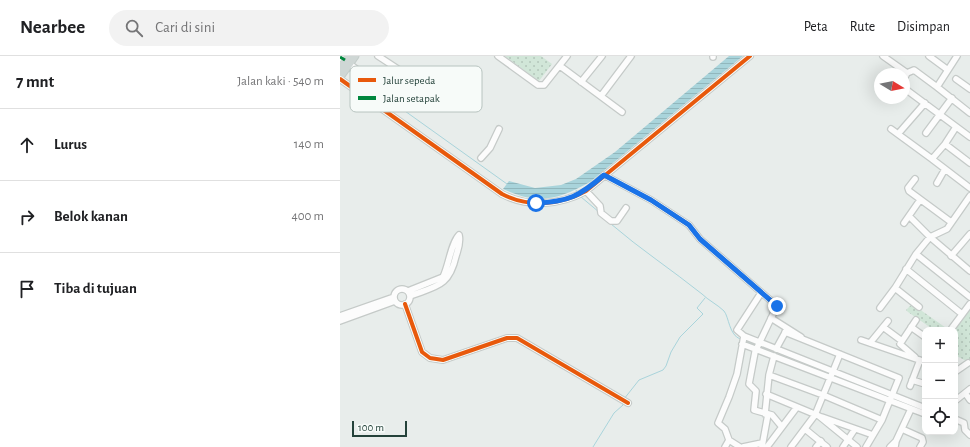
<!DOCTYPE html>
<html lang="id">
<meta charset="utf-8">
<style>
:root{--surface:#fff;--page:#f2f2f2;--text:#202124;--muted:#757577;--line:#e0e0e0}
body{margin:0;font-family:"Alegreya Sans",sans-serif;background:var(--page);color:var(--text)}
.controls{position:absolute;right:12px;bottom:12px;display:grid;overflow:hidden;border-radius:8px;box-shadow:0 4px 16px #0002}
.controls button{width:36px;height:36px;display:grid;place-items:center;padding:0;border:0;border-bottom:1px solid var(--line);background:var(--surface);color:var(--text);font:20px sans-serif}
.compass{position:absolute;left:534px;top:12px;width:36px;height:36px;border-radius:50%;background:var(--surface);box-shadow:0 4px 16px #0002;rotate:100deg}
.scale{position:absolute;left:12px;bottom:10px;width:55px;box-sizing:border-box;padding-left:4px;border:2px solid #24423a;border-top:0;font-size:11px;line-height:14px;white-space:nowrap;color:#24423a;-webkit-text-stroke:3px #f7fbf9;paint-order:stroke}
.stop{position:absolute;width:12px;height:12px;margin:-9px;border:3px solid #1a73e8;border-radius:50%;background:#fff}
.stop.end{background:#1a73e8;border-color:#fff;box-shadow:0 1px 4px #0008}
.list{margin:0;padding:0;list-style:none}
h2{display:flex;justify-content:space-between;align-items:center;height:52px;margin:0;padding:0 16px;font-size:17px}
h2 small{font-size:13px;font-weight:400;color:var(--muted)}
.list li{display:grid;grid-template-columns:26px 1fr auto;gap:12px;align-items:center;box-sizing:border-box;height:72px;padding:0 16px;border-top:1px solid var(--line)}
.list b{display:block;font-size:15px;white-space:nowrap}
.list em{font-size:13px;font-style:normal;color:var(--muted)}
.icon{flex:none;width:22px;height:22px;fill:none;stroke:currentColor;stroke-width:2;stroke-linecap:round;stroke-linejoin:round}
.map{position:relative;flex:none;width:630px;height:391px;overflow:hidden}
header{display:flex;align-items:center;gap:24px;box-sizing:border-box;height:56px;padding:0 20px;background:var(--surface);border-bottom:1px solid var(--line)}
header strong{font-size:19px}
nav{display:flex;gap:22px;margin-inline-start:auto;font-size:14px}
.search{width:280px;height:36px;background:var(--page);display:flex;align-items:center;gap:10px;box-sizing:border-box;padding:0 14px;border-radius:22px;color:var(--muted);font-size:15px}
main{display:flex}
aside{flex:1;background:var(--surface)}
.map>svg:first-child{display:block}
</style>
<header>
<strong>Nearbee</strong>
<div class="search"><svg class="icon" aria-label="search" viewBox="0 0 24 24"><circle cx="10" cy="10" r="6"/><path d="M15 15l6 6"/></svg>Cari di sini</div>
<nav><a>Peta</a><a>Rute</a><a>Disimpan</a></nav>
</header>
<main>
<aside>
<h2>7 mnt<small>Jalan kaki · 540 m</small></h2>
<ul class="list">
<li><svg class="icon" aria-label="ahead" viewBox="0 0 24 24"><path d="M12 20V5M6 11l6-6 6 6"/></svg><div><b>Lurus</b></div><em>140 m</em></li>
<li><svg class="icon" aria-label="right" viewBox="0 0 24 24"><path d="M7 20v-9h11M14 6l5 5-5 5"/></svg><div><b>Belok kanan</b></div><em>400 m</em></li>
<li><svg class="icon" aria-label="arrive" viewBox="0 0 24 24"><path d="M6 21V4h12l-3 4 3 4H6"/></svg><div><b>Tiba di tujuan</b></div></li>
</ul>
</aside>
<div class="map">
<svg width="630" height="391" viewBox="0 0 630 391">
<defs>
<pattern id="grass-dots" width="8" height="8" patternUnits="userSpaceOnUse"><rect width="8" height="8" fill="#d1e6d8"/><path d="M2 2h.1M6 6h.1" fill="none" stroke="#b3c6ba" stroke-width="1.8" stroke-linecap="round"/></pattern>
<pattern id="water-rules" width="6" height="5" patternUnits="userSpaceOnUse"><rect width="6" height="5" fill="#a9d4db"/><path d="M0 2.5h6" fill="none" stroke="#91b7bd"/></pattern>
</defs>
<rect width="100%" height="100%" fill="#e8edeb"/>
<path fill="url(#grass-dots)" d="M165,0H201L212,8L199,25Z
M572,248L609,274H594L568,256L566,254Z
M630,254V307L615,299L617,290L615,288V274H614Z"/>
<path fill="url(#water-rules)" d="M389,0H403L250,126C217,144 199,149 163,133L169,125L195,132L221,129L236,123L275,96Z"/>
<g fill="none" stroke-linecap="round" stroke-linejoin="round">
<path stroke="#a9d4db" stroke-width="1" d="M9,15L167,128
M236,134L237,136
M241,141L259,156
M271,168C300,193 332,214 362,238C368,244 378,249 384,255C389,261 389,279 400,283
M405,285L415,289
M420,291L490,318
M494,320L549,341
M284,343L299,324L323,314L326,310L331,296L340,281L363,258L357,252L365,242
M555,343L564,347
M253,391L274,357L283,349V346"/>
<g stroke="#c5cac8" stroke-width="8">
<path id="minor" d="M38,0L67,19
M158,0L198,29H204L227,0
M373,0V1
M543,0L567,17L574,14L597,31
M589,0L608,14
M617,0L597,31L630,57
M0,1L57,43
M220,10L282,56
M0,23L162,138C189,152 220,149 246,135L410,0
M564,23L567,17
M616,23L630,33
M241,26L262,0
M564,32L630,81
M261,40L291,0
M616,71L605,88L630,107
M551,73L592,103
M586,77L612,42
M558,78L585,47
M605,88L592,103L630,132
M141,102L150,92L159,73
M264,119L311,144L349,169L360,183L437,250
M575,123L568,132L569,135L611,166
M597,127L605,113
M246,135L260,150L261,157L271,165H277L286,152
M569,160L590,181L607,173L630,140
M564,167L580,144
M576,198L630,241
M611,200L630,178
M566,213L622,258
M54 241a8 8 0 1 1 16 0a8 8 0 1 1-16 0Z
M68,235L103,221C109,209 111,187 119,179C121,187 118,193 116,200C109,231 96,230 70,240
M65,248L82,296L90,302L103,304L167,282H177L288,347
M579,251L555,232L576,198L590,181L630,215
M540,252L555,232
M435,254L415,296L409,328L416,335L414,354L432,359L442,371
M0,260L54,241
M431,262L461,281
M0,265L55,245
M543,271L562,285L576,264
M571,271L585,281
M612,272L630,248
M445,276L559,322L542,364L526,391
M404,280L585,352
M521,284L585,306
M530,287L548,265
M402,288L585,358
M560,288L575,301
M436,293L447,273
M615,316L628,307
M429,319L483,339L542,364
M572,324L585,328
M570,330L580,304
M625,337L630,344
M426,338L479,360L517,391
M615,345L630,333
M425,358L429,319L434,300
M482,361L533,379
M615,363L624,367L625,374L630,379
M465,373L487,391
M562,373L582,382L583,386L580,391
M385,391L389,384
M400,391L389,384L385,373L378,367L389,341L397,318L404,280L397,274L421,237
M403,391L422,387
M422,391L428,358
M427,391L457,351
M451,391L475,359L500,298
M476,391L481,385
M503,391L515,373
M550,391L556,385
M555,391L556,385L571,353"/>
</g>
<g stroke="#c3ccc9" stroke-width="9">
<path id="major" d="M0,12L8,0
M0,21L15,0"/>
</g>
<use href="#minor" stroke="#fcfcfc" stroke-width="5.5"/>
<use href="#major" stroke="#cfd7d5" stroke-width="7"/>
<path stroke="#00873e" stroke-width="3" stroke-dasharray="6 3" stroke-linecap="butt" d="M0,1L5,4"/>
<g stroke="#f7fbf9" stroke-width="6">
<path id="cycleway" d="M0,23L162,138C189,152 220,149 246,135L410,0
M264,119L311,144L349,169L360,183L437,250
M65,248L82,296L90,302L103,304L167,282H177L288,347"/>
</g>
<use href="#cycleway" stroke="#e8590c" stroke-width="4"/>
</g>
<g fill="none" stroke-linecap="round" stroke-linejoin="round">
<path stroke="#1a73e8" stroke-width="5" d="M196,147C228,146 240,140 264,119L311,144L349,169L360,183L437,250"/>
</g>
<rect x="10" y="10" width="132" height="46" rx="6" fill="#f7fbf9" stroke="#b8c4c0" stroke-width="1"/>
<rect x="18" y="22" width="18" height="4" fill="#e8590c"/>
<rect x="18" y="40" width="18" height="4" fill="#00873e"/>
<g font-size="11" fill="#24423a">
<text x="43" y="28">Jalur sepeda</text>
<text x="43" y="46">Jalan setapak</text>
</g>
</svg>
<div class="controls">
<button>+</button>
<button>−</button>
<button><svg class="icon" aria-label="locate" viewBox="0 0 24 24"><circle cx="12" cy="12" r="6"/><path d="M12 2v4M12 18v4M2 12h4M18 12h4"/></svg></button>
</div>
<svg class="compass" viewBox="-18 -18 36 36"><path d="M0-13l5 13h-10z" fill="#e53935"/><path d="M0 13l5-13h-10z" fill="#757577"/></svg>
<div class="scale">100 m</div>
<div class="stop" style="left:196px;top:147px"></div>
<div class="stop end" style="left:437px;top:250px"></div>
</div>
</main>
